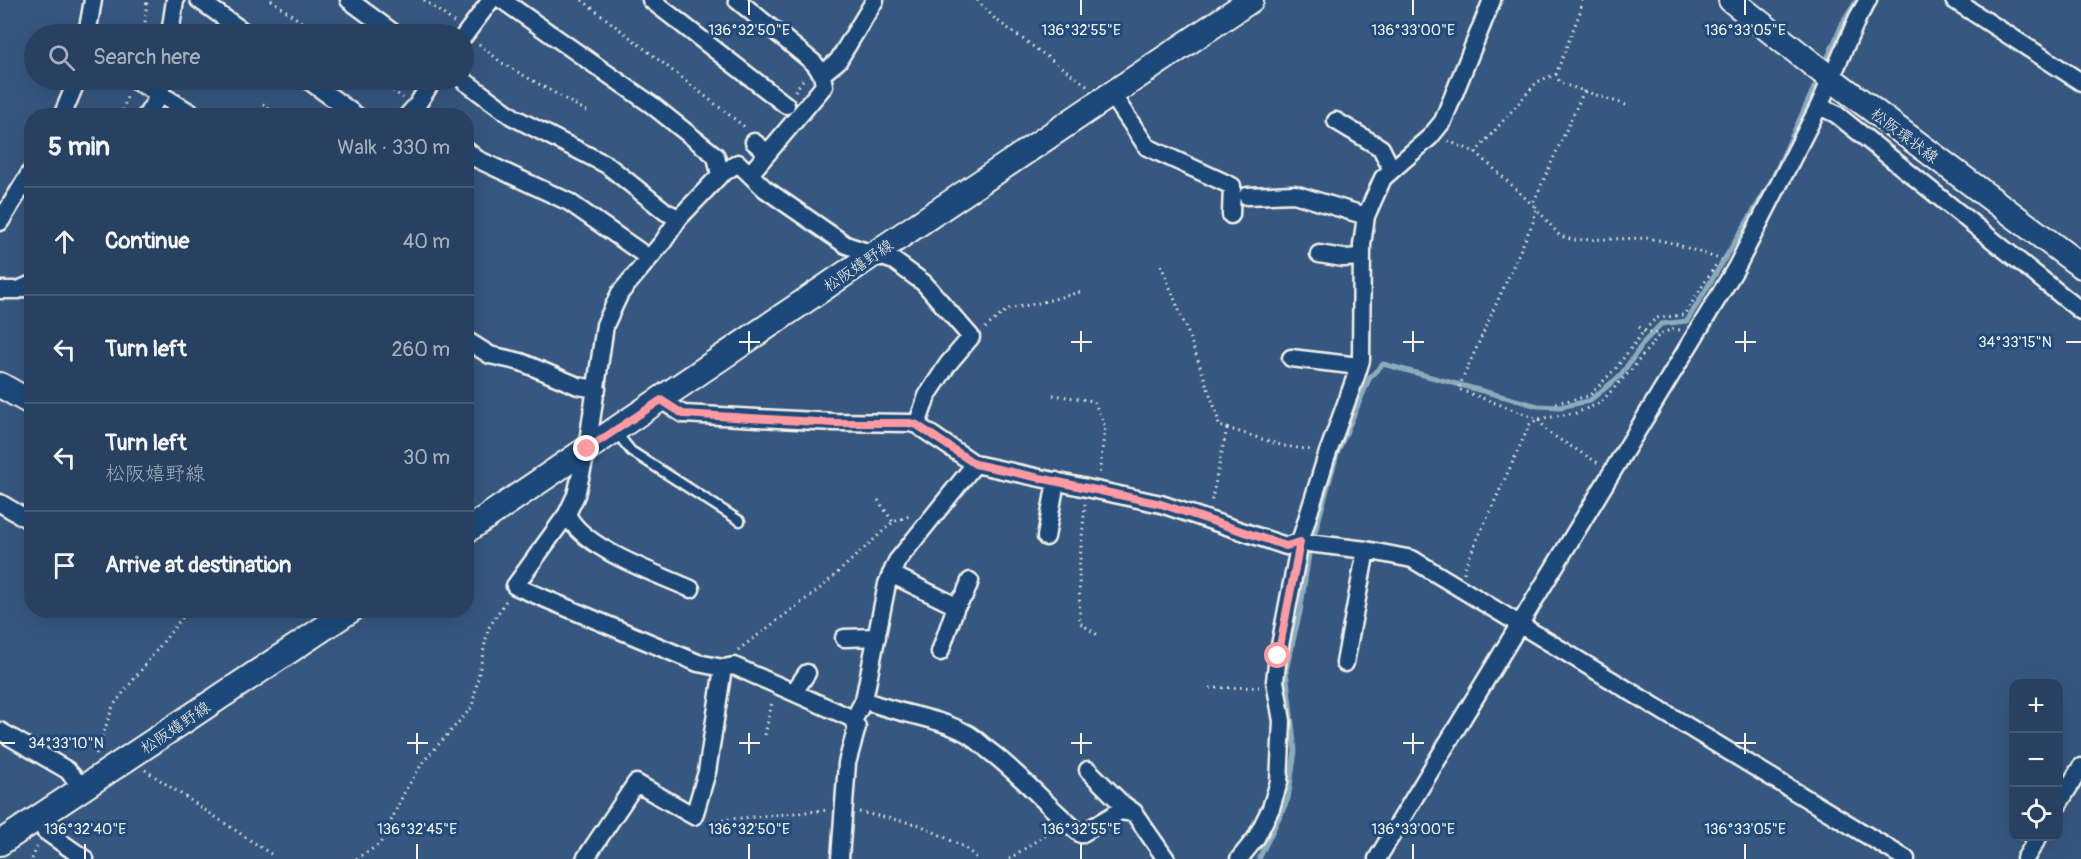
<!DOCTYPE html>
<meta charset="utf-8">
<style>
:root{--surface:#284160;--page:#304866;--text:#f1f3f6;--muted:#a5afbd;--line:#445a75}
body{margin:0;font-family:Pangolin,"Klee One",sans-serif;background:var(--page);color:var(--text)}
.controls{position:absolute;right:18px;bottom:18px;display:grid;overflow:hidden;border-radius:12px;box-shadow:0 6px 24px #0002}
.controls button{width:54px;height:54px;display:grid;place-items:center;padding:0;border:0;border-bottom:2px solid var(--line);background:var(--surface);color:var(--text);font:30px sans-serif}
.stop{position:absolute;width:18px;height:18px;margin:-14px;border:4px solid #ff9aa2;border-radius:50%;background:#fff}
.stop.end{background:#ff9aa2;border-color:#fff;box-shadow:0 2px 6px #0008}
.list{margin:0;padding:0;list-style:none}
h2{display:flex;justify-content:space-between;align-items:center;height:78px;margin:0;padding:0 24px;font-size:26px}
h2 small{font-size:20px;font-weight:400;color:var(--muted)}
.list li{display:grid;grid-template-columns:39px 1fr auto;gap:18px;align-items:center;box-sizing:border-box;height:108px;padding:0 24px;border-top:2px solid var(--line)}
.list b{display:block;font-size:22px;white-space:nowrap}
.list p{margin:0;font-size:20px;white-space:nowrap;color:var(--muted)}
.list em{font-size:20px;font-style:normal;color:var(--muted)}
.icon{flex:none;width:33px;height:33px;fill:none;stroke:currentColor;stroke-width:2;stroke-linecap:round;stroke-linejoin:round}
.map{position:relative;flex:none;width:2081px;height:859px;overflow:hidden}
.search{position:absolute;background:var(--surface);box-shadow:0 6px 24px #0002;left:24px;top:24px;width:450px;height:66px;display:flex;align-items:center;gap:15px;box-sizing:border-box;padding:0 21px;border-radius:33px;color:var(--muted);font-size:22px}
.panel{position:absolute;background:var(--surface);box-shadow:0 6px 24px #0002;left:24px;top:108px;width:450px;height:510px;border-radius:24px}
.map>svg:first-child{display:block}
</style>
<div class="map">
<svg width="2081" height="859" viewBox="0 0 2081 859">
<rect width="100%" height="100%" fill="#365780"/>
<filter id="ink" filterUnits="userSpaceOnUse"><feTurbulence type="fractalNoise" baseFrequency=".0167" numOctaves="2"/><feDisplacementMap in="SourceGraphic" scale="12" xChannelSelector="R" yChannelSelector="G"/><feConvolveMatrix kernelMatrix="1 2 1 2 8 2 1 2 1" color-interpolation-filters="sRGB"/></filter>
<g filter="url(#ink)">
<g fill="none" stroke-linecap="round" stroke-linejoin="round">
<path stroke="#8cacbc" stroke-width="5" d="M1824,66L1843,22L1857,0
M1259,859L1288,799L1295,751L1286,670L1300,612L1309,554L1337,454L1370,377L1383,364L1538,406L1560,407L1589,401L1620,376L1645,341L1661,324L1687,321L1771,182L1819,77"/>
<g stroke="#f4f1e8" stroke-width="13">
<path id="lane" d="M615,431L631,451L740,521"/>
</g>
<g stroke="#f4f1e8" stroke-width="21">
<path id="street" d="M199,0L247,34
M349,0L395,34
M502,0L652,105L716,156L720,175
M651,0L786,105
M737,0L814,63L822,74
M1954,0L2081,82
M87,34L93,0
M170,34L175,0
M464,36L491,0
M133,80L160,94L146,116
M163,80L160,94L196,116
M308,80L357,116
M463,80L513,117L607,165L666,212L679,218
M1111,93L1147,147L1232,186L1231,215
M1819,106L1836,114L2081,311
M62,116L77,80
M407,116L417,105L433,80
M1336,121L1381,148L1392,170
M754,142L768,153
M466,150L477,159L569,202L649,258
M750,174L824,86L822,74L838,61L875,0
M1247,196L1294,194L1366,216
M0,222L32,170
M1319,254L1343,258L1362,257
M0,290H18L32,284
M466,340L490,355L521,362L578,386L597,389
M1291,358L1359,366
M661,400L683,414L834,422L910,423L917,425L975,464L1161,504L1286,546L1300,542L1366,550L1412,559L1906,859
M0,503L32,522
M567,514C583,549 656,573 691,589
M1046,537L1056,481
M891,574L956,606L965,594L970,581
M844,638L877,637
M940,652L956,606
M1345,663L1366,550
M723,668L734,666L851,718L857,727L847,763L840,859
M794,692L807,673
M864,700C897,714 934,716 966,733C974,737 981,744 988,750C1022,775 1048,808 1081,834L1120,811L1134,813L1166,859
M853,721L864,700L887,584L897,561L975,464
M0,731L67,770L83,788
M1088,770L1121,803L1134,812
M2058,805L2081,767
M45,831L85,859
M585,859L636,783L694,816L707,772L723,668L698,663L515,586L567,514L576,495L587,449L605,325L620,293L663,242L679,218L720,175L738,163L765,189L846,245L894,261L924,283L971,337L948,364L927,396L917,425
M1239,859L1256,838L1271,808L1279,782L1282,721L1275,681L1278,656L1300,542L1326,458L1356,376L1361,360L1362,245L1366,216L1383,178L1430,137L1443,121L1492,0
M1377,859L1736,268L1819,106L1858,17L1868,0
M2025,859L2039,836"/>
</g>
<g stroke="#f4f1e8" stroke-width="28">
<path id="secondary" d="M1731,0L1830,78L2081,266
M0,385L32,403
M466,531L874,254L1251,0
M0,843L351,610"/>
</g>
<path stroke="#f4f1e8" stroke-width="3" stroke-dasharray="1.5 4.5" stroke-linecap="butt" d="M271,0L318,34
M424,0L454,22
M582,0L746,128
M977,0L995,19L1089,87
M1582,0L1580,12L1556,74L1537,82L1476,152L1536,208L1533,222L1458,389L1538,419L1549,433L1598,463
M144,34L147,0
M479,44L502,63L588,112
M1556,74L1560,83L1629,106
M378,80L403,98
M795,91L805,77
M1584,91L1534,201L1536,208L1560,236L1573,240L1648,238L1673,243L1722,260
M263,104L278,116
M121,116L128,94
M1448,141L1475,152
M1161,265L1188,333L1217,414L1219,426L1227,428L1211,503
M1639,327L1644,331L1660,334
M985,328L1008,309L1039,303L1080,292
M1053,395L1094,401L1105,427L1099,476
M1556,403L1589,396L1616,368L1644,331L1656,318L1684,315L1717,263
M1227,428L1284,446L1312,450
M878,500L893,522
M1085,504L1079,570L1080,623L1099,636
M1464,573L1465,566L1530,424L1538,419L1576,413L1600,403L1631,370L1660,334L1673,329L1680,330
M738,650L822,587L893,522L912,515
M1210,688L1259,687
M765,735L772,702
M96,754L113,706L188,610
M145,770L271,854
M859,812L920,825L964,847L978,859
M710,821L828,810
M32,859L37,847
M356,859L380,844L405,791L423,762L472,707L488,629L507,599
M1009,859L1051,831"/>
<use href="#lane" stroke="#1f4a7a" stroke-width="8"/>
<use href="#street" stroke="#1f4a7a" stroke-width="16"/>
<use href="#secondary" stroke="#1f4a7a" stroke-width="24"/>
</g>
</g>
<g fill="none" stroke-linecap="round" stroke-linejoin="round" filter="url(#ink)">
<path stroke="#ff9aa2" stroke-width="8" d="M587,449L661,400L683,414L834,423H909L917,425L975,464L1161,504L1286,546L1300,542L1278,656"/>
</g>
<path fill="none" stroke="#f4f1e8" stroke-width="2" d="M749,0V15M1081,0V15M1413,0V15M1745,0V15M749,331V352M1081,331V352M1413,331V352M1745,331V352M739,342H760M1071,342H1092M1403,342H1424M1735,342H1756M2066,342H2081M417,733V754M749,733V754M1081,733V754M1413,733V754M1745,733V754M0,743H15M407,743H428M739,743H760M1071,743H1092M1403,743H1424M1735,743H1756M85,844V859M417,844V859M749,844V859M1081,844V859M1413,844V859M1745,844V859"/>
<g text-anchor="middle" stroke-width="6" stroke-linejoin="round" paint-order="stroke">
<g font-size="16" fill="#f4f1e8" stroke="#1f4a7a">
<text transform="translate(1905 135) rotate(37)" y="6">松阪環状線</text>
<text transform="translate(858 265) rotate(-34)" y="6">松阪嬉野線</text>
<text transform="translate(175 727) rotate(-34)" y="6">松阪嬉野線</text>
</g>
</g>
<g font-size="15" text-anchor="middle" fill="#f4f1e8" stroke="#1f4a7a" stroke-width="6" stroke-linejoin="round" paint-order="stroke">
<text x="749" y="35">136°32'50"E</text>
<text x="1081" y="35">136°32'55"E</text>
<text x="1413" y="35">136°33'00"E</text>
<text x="1745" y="35">136°33'05"E</text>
<text x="2015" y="347">34°33'15"N</text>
<text x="66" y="748">34°33'10"N</text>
<text x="85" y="834">136°32'40"E</text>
<text x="417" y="834">136°32'45"E</text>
<text x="749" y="834">136°32'50"E</text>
<text x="1081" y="834">136°32'55"E</text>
<text x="1413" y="834">136°33'00"E</text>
<text x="1745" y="834">136°33'05"E</text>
</g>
</svg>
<div class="controls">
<button>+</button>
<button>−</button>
<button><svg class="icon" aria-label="locate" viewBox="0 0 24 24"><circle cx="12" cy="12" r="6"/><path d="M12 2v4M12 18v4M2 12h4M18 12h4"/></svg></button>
</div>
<div class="stop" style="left:1278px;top:656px"></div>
<div class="stop end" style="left:587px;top:449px"></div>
<div class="search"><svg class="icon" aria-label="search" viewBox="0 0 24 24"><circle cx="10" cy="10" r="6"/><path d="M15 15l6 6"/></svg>Search here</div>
<section class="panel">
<h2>5 min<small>Walk · 330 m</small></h2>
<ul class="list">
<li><svg class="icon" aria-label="ahead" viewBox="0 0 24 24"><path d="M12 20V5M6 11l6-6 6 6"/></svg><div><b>Continue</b></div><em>40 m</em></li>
<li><svg class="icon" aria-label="left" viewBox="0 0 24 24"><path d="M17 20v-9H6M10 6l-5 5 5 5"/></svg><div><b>Turn left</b></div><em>260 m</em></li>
<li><svg class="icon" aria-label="left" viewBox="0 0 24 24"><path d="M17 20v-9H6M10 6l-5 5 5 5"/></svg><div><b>Turn left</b><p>松阪嬉野線</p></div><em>30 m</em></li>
<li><svg class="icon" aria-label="arrive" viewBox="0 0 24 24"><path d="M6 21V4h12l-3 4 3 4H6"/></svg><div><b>Arrive at destination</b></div></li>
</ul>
</section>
</div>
